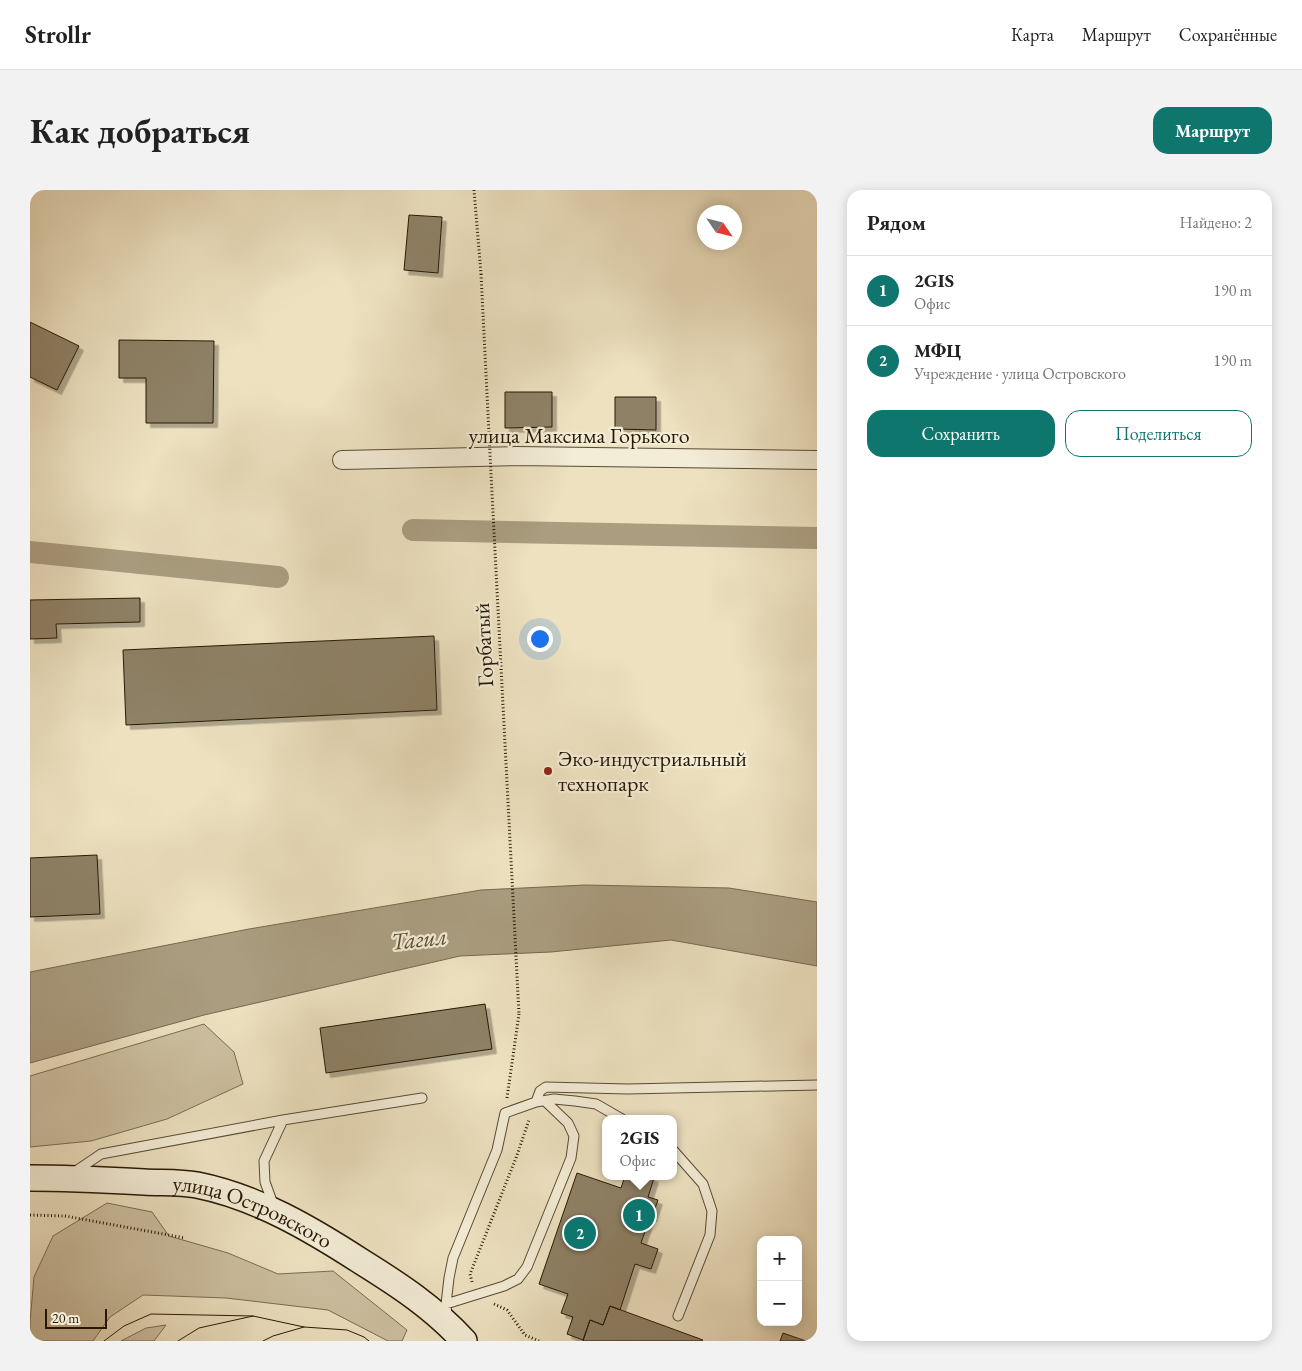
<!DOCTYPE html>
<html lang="ru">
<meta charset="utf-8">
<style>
:root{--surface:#fff;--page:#f2f2f2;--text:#222;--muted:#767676;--line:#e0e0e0;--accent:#0f766e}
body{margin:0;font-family:"EB Garamond",serif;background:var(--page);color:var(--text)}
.controls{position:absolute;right:15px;bottom:15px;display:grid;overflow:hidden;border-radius:10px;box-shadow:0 2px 12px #0003}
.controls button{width:45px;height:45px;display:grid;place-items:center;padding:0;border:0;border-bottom:1px solid var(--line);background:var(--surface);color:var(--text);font:25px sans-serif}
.compass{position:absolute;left:667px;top:15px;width:45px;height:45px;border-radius:50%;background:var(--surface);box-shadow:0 2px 12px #0003;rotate:125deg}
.scale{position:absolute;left:15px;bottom:12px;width:62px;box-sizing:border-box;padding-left:5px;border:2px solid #281904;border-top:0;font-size:14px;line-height:18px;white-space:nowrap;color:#281904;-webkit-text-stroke:4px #f3ecd6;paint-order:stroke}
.you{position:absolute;left:509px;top:448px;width:18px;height:18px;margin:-12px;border:4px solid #fff;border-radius:50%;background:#1a73e8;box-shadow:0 0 0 8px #1a73e833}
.badge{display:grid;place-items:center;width:32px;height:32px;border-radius:50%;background:var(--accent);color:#fff;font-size:16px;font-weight:700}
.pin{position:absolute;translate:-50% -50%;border:2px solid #fff;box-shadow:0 1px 5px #0006}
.popup{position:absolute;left:572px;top:925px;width:75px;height:65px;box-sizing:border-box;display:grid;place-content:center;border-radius:10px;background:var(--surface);filter:drop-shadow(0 1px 4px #0005);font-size:16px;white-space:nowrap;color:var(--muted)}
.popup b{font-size:19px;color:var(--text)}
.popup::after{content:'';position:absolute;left:50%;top:100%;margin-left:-10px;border:10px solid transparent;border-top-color:var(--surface)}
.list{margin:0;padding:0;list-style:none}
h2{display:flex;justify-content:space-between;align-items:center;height:65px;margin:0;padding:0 20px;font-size:21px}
h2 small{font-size:16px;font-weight:400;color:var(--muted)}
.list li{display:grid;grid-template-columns:32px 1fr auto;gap:15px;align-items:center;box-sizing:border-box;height:70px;padding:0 20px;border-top:1px solid var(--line)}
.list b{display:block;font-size:19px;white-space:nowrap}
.list p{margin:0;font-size:16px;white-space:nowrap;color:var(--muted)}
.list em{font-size:16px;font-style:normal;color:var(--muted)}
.actions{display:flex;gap:10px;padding:15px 20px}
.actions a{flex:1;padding:11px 0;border:1px solid var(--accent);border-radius:15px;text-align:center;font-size:18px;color:var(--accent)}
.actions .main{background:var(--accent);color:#fff}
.map{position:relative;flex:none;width:787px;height:1151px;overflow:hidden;border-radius:15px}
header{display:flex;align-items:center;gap:30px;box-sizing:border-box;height:70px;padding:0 25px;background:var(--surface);border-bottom:1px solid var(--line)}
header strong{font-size:24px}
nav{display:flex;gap:28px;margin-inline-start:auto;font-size:18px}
.intro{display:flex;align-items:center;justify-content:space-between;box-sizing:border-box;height:120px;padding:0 30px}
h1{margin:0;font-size:35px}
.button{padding:12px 22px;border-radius:15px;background:var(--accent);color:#fff;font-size:18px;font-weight:700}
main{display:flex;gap:30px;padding:0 30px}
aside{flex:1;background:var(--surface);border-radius:15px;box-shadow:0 2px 12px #0003}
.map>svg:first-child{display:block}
</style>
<header>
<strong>Strollr</strong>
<nav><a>Карта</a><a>Маршрут</a><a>Сохранённые</a></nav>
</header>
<div class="intro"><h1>Как добраться</h1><a class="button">Маршрут</a></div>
<main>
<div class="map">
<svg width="787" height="1151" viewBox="0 0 787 1151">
<defs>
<filter id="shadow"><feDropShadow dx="4.5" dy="4.5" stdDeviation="0" flood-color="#0004"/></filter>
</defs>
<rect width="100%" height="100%" fill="#ede1c0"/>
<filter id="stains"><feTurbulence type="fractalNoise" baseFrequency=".004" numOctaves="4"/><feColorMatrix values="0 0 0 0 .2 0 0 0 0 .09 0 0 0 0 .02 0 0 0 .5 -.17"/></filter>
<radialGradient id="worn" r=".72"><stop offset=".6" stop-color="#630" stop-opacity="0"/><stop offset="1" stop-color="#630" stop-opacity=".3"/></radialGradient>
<path fill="#ccbfa0" stroke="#7a6c52" d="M174,834L204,862L213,894L137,929L61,951L0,957V886Z
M77,1013L122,1022L139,1046L198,1063L248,1084L303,1081L377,1140L372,1151H358L298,1120L196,1108L113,1105L80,1127L63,1151H0V1132L4,1087L23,1046Z
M136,1135L124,1151H91L116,1138Z"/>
<path fill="#aa9d80" stroke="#76684e" d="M555,695L699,698L787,712V776L641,750L521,762L430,766L174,825L0,873V782L219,739L451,700Z"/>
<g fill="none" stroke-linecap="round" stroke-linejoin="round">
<path stroke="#aa9d80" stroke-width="22" d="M383,340L787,348
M0,362L248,387"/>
</g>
<path fill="#8e8166" stroke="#281904" filter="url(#shadow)" d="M379,25L412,27L408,83L374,80Z
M0,132L49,156L27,200L0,187Z
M89,150L184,151L183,233H116V188H89Z
M475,202H522V237L475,238Z
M585,207H626V240L585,239Z
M110,408V432L26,434L27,448L0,449V410Z
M404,446L407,520L96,535L93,460Z
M67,665L70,724L0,727V668Z
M455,814L462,859L296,883L290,838Z
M547,983L591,998L595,986H619L624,988L618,1007L628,1010L622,1027H620L611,1053L628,1059L621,1079L605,1074L590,1120L580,1116L573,1135L560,1130L553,1150L537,1144L543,1127L531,1123L538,1104L509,1094Z
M580,1116L673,1150L672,1151H553L560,1130L573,1135Z
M753,1143L776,1151H750Z"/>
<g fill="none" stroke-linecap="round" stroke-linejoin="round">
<g stroke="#594b33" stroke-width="11">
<path id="service" d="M506,912L510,901L516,897L598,899L787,895
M643,960L673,994L682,1021L680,1045L648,1126
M43,983L71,964L253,930
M245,1016L243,1014L235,992L234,971L253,930L392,908
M416,1114L474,1096L488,1089L497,1077L541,968L544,946L538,933L515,911
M417,1127L416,1114L419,1088L423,1068L467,960L475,923L506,912L524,909L545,911L566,914L592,929"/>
</g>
<g stroke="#594b33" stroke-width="20">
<path id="minor" d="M312,270L486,266L787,270"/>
</g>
<g stroke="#281904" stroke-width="28">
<g id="secondary">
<path id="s1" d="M0,988C38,988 76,990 114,992C131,993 150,992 167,995C227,1007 281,1039 332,1072C369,1095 404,1118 434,1151"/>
</g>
</g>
<path stroke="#281904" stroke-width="3" stroke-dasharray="1 2.5" stroke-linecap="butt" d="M444,0L451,84
M477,908L489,824
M0,1025L35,1026L155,1048
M442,1092L440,1084L486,968L499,930
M464,1114L477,1120L495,1145L509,1151"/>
<use href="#service" stroke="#f3ecd6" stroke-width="9"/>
<use href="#minor" stroke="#f3ecd6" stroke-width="18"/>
<use href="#secondary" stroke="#f3ecd6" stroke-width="25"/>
<path stroke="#281904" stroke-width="1" d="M74,1151L94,1136L121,1124L223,1126
M148,1151L169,1138L223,1126L274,1137
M233,1151L243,1146L274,1137L317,1140L334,1147L339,1151"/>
<path stroke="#281904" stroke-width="3" stroke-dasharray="1 2.5" stroke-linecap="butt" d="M451,84L461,284L489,824"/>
</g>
<circle fill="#8f2418" stroke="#f3ecd6" stroke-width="2" cx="518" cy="581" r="5"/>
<g text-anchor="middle" stroke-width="4.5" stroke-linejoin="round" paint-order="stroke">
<g font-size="22" fill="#281904" stroke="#f3ecd6">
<text x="549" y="253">улица Максима Горького</text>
<text transform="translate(453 455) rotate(-93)" y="8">Горбатый</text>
<text dy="8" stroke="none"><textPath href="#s1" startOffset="228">улица Островского</textPath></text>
</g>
<g font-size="22" fill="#281904" stroke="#f3ecd6" text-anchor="start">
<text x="528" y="576">Эко-индустриальный<tspan x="528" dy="25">технопарк</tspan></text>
</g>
<g font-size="24" font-style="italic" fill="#5c4e36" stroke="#f3ecd6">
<text transform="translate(389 749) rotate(-6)" y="8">Тагил</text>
</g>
</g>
<rect width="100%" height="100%" filter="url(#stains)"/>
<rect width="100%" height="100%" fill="url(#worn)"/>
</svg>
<div class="controls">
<button>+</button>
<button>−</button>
</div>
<svg class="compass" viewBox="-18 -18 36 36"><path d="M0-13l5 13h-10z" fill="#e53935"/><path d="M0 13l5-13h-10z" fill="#767676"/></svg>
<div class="scale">20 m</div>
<div class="you"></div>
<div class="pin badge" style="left:609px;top:1025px">1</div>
<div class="popup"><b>2GIS</b>Офис</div>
<div class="pin badge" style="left:550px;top:1043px">2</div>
</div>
<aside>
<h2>Рядом<small>Найдено: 2</small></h2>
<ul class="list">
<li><span class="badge">1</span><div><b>2GIS</b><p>Офис</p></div><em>190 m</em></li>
<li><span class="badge">2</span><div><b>МФЦ</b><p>Учреждение · улица Островского</p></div><em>190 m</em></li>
</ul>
<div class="actions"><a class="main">Сохранить</a><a>Поделиться</a></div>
</aside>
</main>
